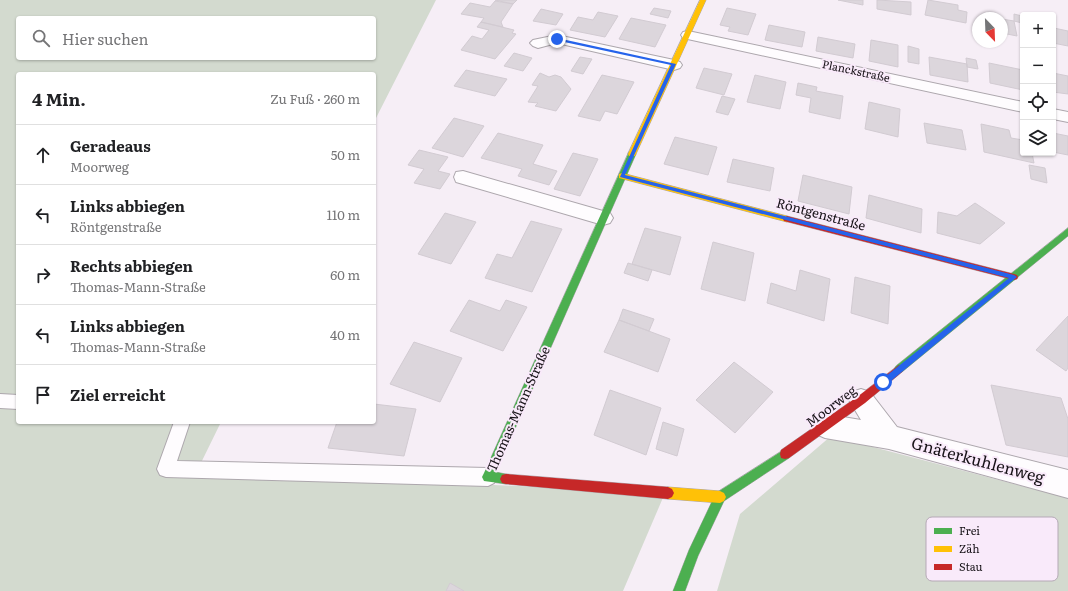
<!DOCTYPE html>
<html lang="de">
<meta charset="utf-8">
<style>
:root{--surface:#fff;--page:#f6f6f6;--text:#202124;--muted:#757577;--line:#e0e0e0}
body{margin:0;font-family:Literata,serif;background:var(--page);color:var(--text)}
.controls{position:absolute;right:12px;top:12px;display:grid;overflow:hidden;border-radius:4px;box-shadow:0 1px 3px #0004}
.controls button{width:36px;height:36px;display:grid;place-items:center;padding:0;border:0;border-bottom:1px solid var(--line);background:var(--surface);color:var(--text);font:20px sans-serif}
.compass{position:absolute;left:972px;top:12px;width:36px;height:36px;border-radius:50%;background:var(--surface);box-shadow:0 1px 3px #0004;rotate:157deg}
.stop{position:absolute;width:12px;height:12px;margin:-9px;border:3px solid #2563eb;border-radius:50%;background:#fff}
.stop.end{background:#2563eb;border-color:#fff;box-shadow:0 1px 4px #0008}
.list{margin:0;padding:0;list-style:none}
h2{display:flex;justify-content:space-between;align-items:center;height:52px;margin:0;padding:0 16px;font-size:17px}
h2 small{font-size:13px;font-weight:400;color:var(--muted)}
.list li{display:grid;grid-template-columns:26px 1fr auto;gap:12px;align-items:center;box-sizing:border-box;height:60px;padding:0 16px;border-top:1px solid var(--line)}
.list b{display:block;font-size:15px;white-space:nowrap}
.list p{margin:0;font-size:13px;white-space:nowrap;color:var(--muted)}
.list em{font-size:13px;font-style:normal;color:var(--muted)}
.icon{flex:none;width:22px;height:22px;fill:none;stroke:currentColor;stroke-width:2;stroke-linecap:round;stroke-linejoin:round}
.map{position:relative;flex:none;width:1068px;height:591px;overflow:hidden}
.search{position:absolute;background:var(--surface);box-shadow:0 1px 3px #0004;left:16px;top:16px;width:360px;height:44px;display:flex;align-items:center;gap:10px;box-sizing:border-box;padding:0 14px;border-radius:4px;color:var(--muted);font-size:15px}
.panel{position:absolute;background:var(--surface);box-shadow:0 1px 3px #0004;left:16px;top:72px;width:360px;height:352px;border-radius:4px}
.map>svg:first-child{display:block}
</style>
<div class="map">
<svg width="1068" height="591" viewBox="0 0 1068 591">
<rect width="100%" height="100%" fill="#f6eef6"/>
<path fill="#d3dacf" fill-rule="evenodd" d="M0,0H436L374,122V74H18V422H221L197,471L665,493L623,591H0ZM18,18H374V58H18Z
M831,436L1068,498V591H717L740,514Z"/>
<path fill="#dcd6dc" stroke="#d2cbd2" d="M495,0H517L513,4Z
M838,0H863V5Z
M877,0L911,2V15L877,9Z
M928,0L958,5V10L967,12L966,23L925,15Z
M495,1L513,4L501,22L503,27L481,22L484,18L461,14L470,3L490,7Z
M654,8L671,11L668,18L650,14Z
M727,8L756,14L748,35L728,31L730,27L720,25Z
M541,9L563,14L556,25L533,21Z
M598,12L618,16L605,37L570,30L578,17L593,20Z
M1014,14L1022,16V23L1014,21Z
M631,18L666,25L655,47L619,39Z
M1002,19L1014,21L1017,36L1002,33Z
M481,22L514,30L512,33L516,34L495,59L461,50L472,36L482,39L489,30L477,27Z
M769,25L805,32L802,47L765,40Z
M1053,25L1054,28L1068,31V46L1053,43Z
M818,37L855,44L853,58L816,51Z
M871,40L898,45V67L869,61Z
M908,46L919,49V64L908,62Z
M514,53L532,58L523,71L504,66Z
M580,57L592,59L583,74L571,71Z
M929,57L967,64L968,82L930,75Z
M966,58L976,60L978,69L967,67Z
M989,63L1023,70V90L990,83Z
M704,68L732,74L724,95L696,88Z
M466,70L507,79L495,96L454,86Z
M540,73L549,77L555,75L561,77L571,89L556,111L535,106L538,103L528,102L538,86L532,85Z
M1053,73L1068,76V94L1053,92Z
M602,75L634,82L617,114L605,111L600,121L578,116Z
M755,75L786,82L780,109L747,102Z
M798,83L817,87L816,91L843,96L840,119L809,112L811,98L796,95Z
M722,96L735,99L728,115L716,112Z
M869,102L900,109L898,137L865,129Z
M454,118L484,126L463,157L432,148Z
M924,123L962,130L966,150L927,143Z
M981,124L1009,130L1011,138L1023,140V153H1032L1034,163L984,152Z
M498,133L543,145L533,164L557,171L549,185L518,176L522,169L481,158Z
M1053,133L1068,136V155L1053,152Z
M675,137L717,147L708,175L664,164Z
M419,150L448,157L438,171L450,174L440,189L414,183L424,169L408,165Z
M573,153L598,159L580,196L554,189Z
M733,159L774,168L770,191L727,182Z
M1029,165L1045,168L1047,183L1031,179Z
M803,175L852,187L849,214L798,201Z
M869,195L922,209L921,233L866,218Z
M975,203L1005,223L980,244L937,233L938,212L957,216Z
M445,213L476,222L451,264L418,254Z
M531,221L562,229L532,292L485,278L497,254L512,258Z
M645,228L681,237L670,275L632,264Z
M713,242L754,253L745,301L701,289Z
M628,263L652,270L648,281L624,273Z
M800,270L830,279L824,321L767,303L771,283L796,291Z
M855,277L890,286L888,324L851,313Z
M469,300L500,311L506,300L527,307L503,351L450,331Z
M623,309L654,319L649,331L619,320Z
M1068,316V368L1066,371L1036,350Z
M619,320L670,339L658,372L604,352Z
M414,342L462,358L440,402L390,384Z
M734,362L773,392L735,433L696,400Z
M991,385L1061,398L1068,419V457L1006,445Z
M610,390L661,408L646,455L594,435Z
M374,404L416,409L404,456L328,448L337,422H374Z
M663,422L684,429L677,456L656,449Z
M450,583L464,591H446Z"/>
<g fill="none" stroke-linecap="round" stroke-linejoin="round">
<g stroke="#ada7ad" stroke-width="2">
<path id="lane" d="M0,394L18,395V409L0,408Z
M174,422H190L177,461L488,468L494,471L497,477L494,483L488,486L166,477L160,475L157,469Z"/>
</g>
<g stroke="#ada7ad" stroke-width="2">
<path id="street" d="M688,31L1023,102V112L683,38L681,35L683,32Z
M557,35L674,60L680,62L682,65L680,68L674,70L557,43L538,48L533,46L530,43L533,40Z
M1053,109L1068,112V122L1053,119Z
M463,171L610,213L613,218L610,223L603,225L456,182L454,177L456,172Z
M861,389L870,392L897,427L1068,470V498L889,449L825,438L816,434L812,426L816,418L825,414L861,420L849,400L852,392Z"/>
</g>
<g stroke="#ada7ad" stroke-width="1">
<path id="fast" d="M629,152H635L636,154L496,472L510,475L512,479L510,483L506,484L484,481L482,477L484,473Z
M1068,228V236L902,372L899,373L896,372L894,369L896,366Z
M785,449L789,450L790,454L789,458L724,501L698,556L685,591H673L689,550L716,493Z"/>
</g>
<g stroke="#ada7ad" stroke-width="1">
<path id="slow" d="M700,0H706L636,154L635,156H629L628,154Z
M622,173L787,216L791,219L787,222L619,178V174Z
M668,487L720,491L724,493L726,497L724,501L720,503L668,499L664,497L662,493L664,489Z"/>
</g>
<g stroke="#ada7ad" stroke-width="1">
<path id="jam" d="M787,216L1014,274L1017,275L1018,277L1017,279L1014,280L784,221L783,219Z
M899,365L902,366L904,369L902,372L865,403L789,458L785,459L781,458L780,454L781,450L857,397Z
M506,474L668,487L672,489L674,493L672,497L668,499L506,484L502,483L500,479L502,475Z"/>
</g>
<use href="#lane" fill="#fefcfe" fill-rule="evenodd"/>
<use href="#street" fill="#fefcfe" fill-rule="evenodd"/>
<use href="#fast" fill="#4caf50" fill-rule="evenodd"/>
<use href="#slow" fill="#ffc107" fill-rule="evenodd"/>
<use href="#jam" fill="#c62828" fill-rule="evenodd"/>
</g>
<path fill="#2563eb" d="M557,38L676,64L625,175L1014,275L1017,277L886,385H881V380L1009,278L620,177L671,65L555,40Z"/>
<g text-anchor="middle" stroke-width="4" stroke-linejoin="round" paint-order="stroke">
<g font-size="11" fill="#171217" stroke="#f9eafa">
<text transform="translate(856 71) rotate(12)" y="4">Planckstraße</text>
</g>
<g font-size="13" fill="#171217" stroke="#f9eafa">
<text transform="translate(821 214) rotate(15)" y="5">Röntgenstraße</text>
<text transform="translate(831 406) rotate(-37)" y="5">Moorweg</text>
<text transform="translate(518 409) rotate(-66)" y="5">Thomas-Mann-Straße</text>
</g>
<g font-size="16" fill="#171217" stroke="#f9eafa">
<text transform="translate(978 460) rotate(15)" y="6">Gnäterkuhlenweg</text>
</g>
</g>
<rect x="926" y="517" width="132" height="64" rx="6" fill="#f9eafa" stroke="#b5a9b6" stroke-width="1"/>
<rect x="934" y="528" width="18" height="6" fill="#4caf50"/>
<rect x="934" y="546" width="18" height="6" fill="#ffc107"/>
<rect x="934" y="564" width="18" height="6" fill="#c62828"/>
<g font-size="11" fill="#171217">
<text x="959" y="535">Frei</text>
<text x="959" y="553">Zäh</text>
<text x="959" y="571">Stau</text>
</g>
</svg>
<div class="controls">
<button>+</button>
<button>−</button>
<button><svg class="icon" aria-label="locate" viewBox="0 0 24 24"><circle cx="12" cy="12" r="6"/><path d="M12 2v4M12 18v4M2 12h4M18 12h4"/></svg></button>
<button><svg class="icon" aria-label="layers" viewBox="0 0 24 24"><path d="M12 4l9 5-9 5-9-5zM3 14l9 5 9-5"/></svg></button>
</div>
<svg class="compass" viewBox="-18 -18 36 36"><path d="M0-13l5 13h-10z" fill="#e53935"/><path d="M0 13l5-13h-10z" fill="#757577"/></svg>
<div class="stop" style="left:883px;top:382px"></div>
<div class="stop end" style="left:557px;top:39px"></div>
<div class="search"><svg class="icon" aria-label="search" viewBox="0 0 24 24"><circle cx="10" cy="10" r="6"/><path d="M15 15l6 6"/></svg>Hier suchen</div>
<section class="panel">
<h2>4 Min.<small>Zu Fuß · 260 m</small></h2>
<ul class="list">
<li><svg class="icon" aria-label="ahead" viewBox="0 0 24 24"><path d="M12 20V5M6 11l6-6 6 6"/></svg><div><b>Geradeaus</b><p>Moorweg</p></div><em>50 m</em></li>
<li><svg class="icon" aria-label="left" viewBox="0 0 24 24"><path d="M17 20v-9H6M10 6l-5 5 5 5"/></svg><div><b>Links abbiegen</b><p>Röntgenstraße</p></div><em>110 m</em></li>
<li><svg class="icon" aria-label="right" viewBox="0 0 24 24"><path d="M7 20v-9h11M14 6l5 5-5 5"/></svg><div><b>Rechts abbiegen</b><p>Thomas-Mann-Straße</p></div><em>60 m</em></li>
<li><svg class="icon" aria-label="left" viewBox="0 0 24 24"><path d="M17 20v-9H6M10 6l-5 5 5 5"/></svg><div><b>Links abbiegen</b><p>Thomas-Mann-Straße</p></div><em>40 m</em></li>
<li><svg class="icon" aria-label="arrive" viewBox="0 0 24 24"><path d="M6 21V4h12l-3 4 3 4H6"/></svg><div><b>Ziel erreicht</b></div></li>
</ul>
</section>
</div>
